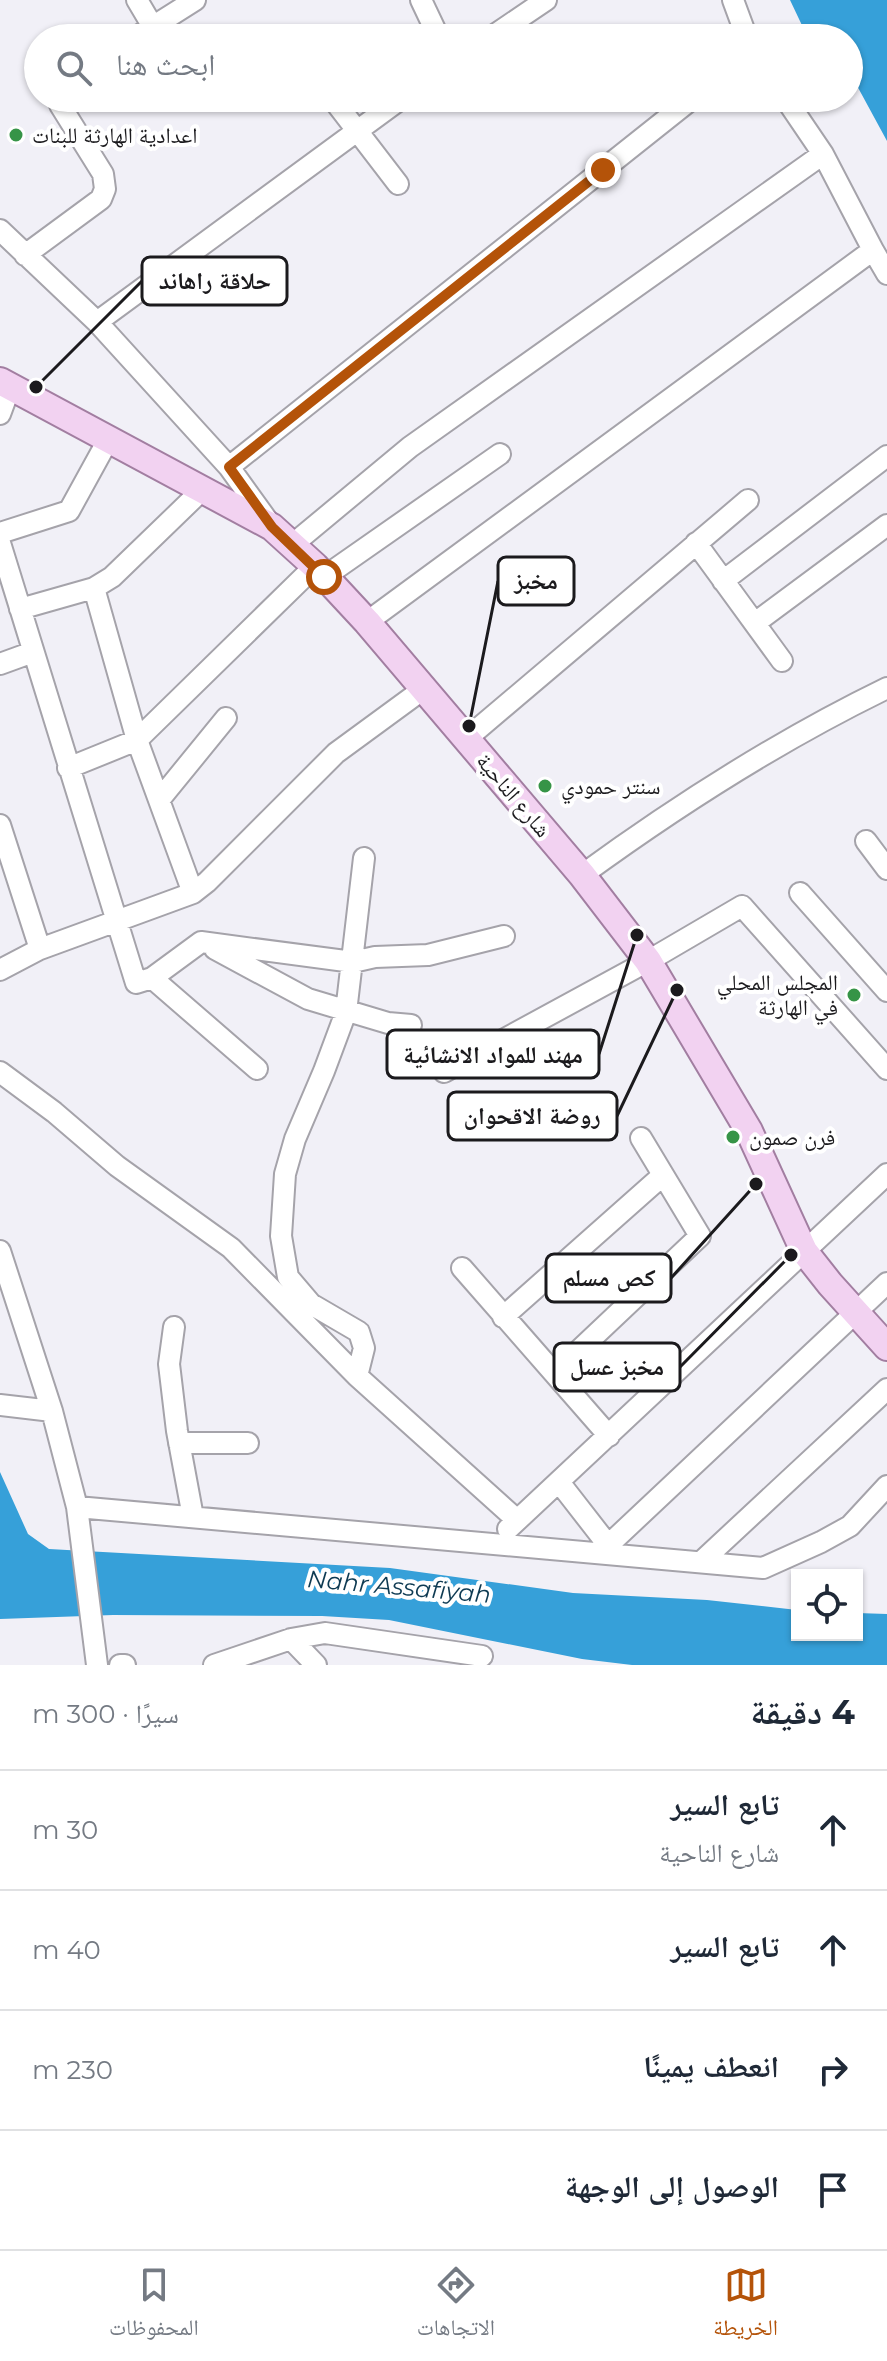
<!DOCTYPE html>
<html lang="ar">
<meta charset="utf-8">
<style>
:root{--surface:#fff;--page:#f6f6f7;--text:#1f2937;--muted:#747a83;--line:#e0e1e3;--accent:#b45309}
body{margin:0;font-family:Montserrat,"Noto Naskh Arabic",sans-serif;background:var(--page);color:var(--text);direction:rtl}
.controls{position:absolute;right:24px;bottom:24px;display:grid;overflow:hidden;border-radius:0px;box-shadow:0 2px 6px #0004}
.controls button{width:72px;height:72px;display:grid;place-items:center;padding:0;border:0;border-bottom:2px solid var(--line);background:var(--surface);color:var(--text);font:40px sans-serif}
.stop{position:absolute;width:24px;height:24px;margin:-18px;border:6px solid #b45309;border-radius:50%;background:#fff}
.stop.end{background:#b45309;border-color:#fff;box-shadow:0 2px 8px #0008}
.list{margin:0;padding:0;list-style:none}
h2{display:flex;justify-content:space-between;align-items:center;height:104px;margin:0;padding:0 32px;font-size:34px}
h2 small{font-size:26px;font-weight:400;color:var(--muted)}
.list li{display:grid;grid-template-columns:52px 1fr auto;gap:24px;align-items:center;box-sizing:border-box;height:120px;padding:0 32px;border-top:2px solid var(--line)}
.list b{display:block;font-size:30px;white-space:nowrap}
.list p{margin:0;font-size:26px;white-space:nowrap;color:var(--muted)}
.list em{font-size:26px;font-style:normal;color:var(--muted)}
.icon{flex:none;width:44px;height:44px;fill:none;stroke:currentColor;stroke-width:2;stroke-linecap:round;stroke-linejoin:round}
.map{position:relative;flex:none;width:887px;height:1665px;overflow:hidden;direction:ltr}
.search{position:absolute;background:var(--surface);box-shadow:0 2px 6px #0004;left:24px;right:24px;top:24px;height:88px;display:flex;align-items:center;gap:20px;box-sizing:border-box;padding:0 28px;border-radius:44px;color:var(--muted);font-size:30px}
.sheet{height:584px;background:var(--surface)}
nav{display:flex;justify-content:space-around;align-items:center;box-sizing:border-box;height:112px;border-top:2px solid var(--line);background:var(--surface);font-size:22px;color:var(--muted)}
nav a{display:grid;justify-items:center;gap:4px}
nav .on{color:var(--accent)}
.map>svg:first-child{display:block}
</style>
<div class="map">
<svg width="887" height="1665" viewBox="0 0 887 1665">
<rect width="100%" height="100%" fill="#f1f0f7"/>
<path fill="#36a0d9" d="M790,0H887V141L849,71V38H808Z
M0,1472L28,1534L49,1549L390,1568L573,1593L707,1600L797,1610V1635H857V1613L887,1614V1665H632L582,1659L389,1620L322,1616L113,1615L0,1619Z"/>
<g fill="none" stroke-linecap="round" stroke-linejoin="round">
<g stroke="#a5a3aa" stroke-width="24">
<path id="minor" d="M137,0L153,27
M421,0L439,38
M733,0L747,38
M135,38L195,0
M490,38L546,0
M332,98L398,184
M0,230L97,322L229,467L270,524
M873,250L887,274
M25,255L101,199L105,189L103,174L60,105L61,98
M97,322L402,98
M0,414L10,387
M229,467L693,98
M0,533L69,511L108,440
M0,543L136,983L152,978L201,942L353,962L375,957L428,955L504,936
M696,543L782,661
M292,545L410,447L823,154
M324,577L500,454
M723,581L887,456
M20,609L94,588
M367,622L873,250L823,154L785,98
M755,623L887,525
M0,664L33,652
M466,739L748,500
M68,768L137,740L315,566
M160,799L226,718
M0,825L40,949
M866,841L887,869
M582,875C678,805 780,740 887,688
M193,893L137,740L94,588L112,577L201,491
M800,893L887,991
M215,949L308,999L388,1023L411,1025
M0,970L40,949L193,893L207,882L336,753L422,690
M152,978L257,1069
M0,1072L54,1112L117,1166L231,1248L357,1376L517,1520
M444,1072L648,961L742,906L887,1069
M0,1251L52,1411L77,1507L97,1665
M462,1268L609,1436
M503,1317L662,1176
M174,1327L169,1364L177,1431L193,1517
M555,1373L700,1236L641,1138
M357,1376L364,1348L359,1332L311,1304L288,1277L281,1236L285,1174L295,1139L324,1071L346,1012L364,858
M0,1405L52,1411
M179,1443H248
M559,1482L608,1545
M77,1507L763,1568L821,1542L850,1526L887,1486
M508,1529L887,1174
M601,1552L887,1283
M701,1562L887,1389
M291,1639L316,1665
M120,1665H125
M214,1665L291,1639L325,1633L482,1656"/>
</g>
<g stroke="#a27ea1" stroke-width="30">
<path id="major" d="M0,381L272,527L315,566L367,622L582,875L648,961L749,1131L804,1251L830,1284L887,1347"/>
</g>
<use href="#minor" stroke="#fff" stroke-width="20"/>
<use href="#major" stroke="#f2d2f1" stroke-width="26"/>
</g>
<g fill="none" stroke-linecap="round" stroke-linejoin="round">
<path stroke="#b45309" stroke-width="10" d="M324,577L272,527L229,467L603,170"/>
</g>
<g fill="#369447" stroke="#fff" stroke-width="3">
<circle cx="16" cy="135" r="8"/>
<circle cx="545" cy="786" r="8"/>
<circle cx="854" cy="995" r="8"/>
<circle cx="733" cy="1137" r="8"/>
</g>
<g text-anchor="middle" stroke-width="8" stroke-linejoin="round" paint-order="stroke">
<g font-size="22" fill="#1b1a1d" stroke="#fff" text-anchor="start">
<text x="32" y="143">اعدادية الهارثة للبنات</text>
<text x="561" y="794">سنتر حمودي</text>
<text x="838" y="990" text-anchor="end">المجلس المحلي<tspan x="838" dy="25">في الهارثة</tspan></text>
<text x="749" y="1145">فرن صمون</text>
</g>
<g font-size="22" fill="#1b1a1d" stroke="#fff">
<text transform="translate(514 795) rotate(50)" y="8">شارع الناحية</text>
</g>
<g font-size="24" font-style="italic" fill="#0e3a52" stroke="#fff">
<text transform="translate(399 1587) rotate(5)" y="8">Nahr Assafiyah</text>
</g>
</g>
<path fill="none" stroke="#1b1a1d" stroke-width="3" d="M36 387L142 281M469 726L498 581M637 935L599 1054M677 990L617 1116M756 1184L671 1278M791 1255L680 1367"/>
<g fill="#1b1a1d" stroke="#fff" stroke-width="3">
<circle cx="36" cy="387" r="8"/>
<circle cx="469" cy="726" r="8"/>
<circle cx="637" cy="935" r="8"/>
<circle cx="677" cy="990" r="8"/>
<circle cx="756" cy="1184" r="8"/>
<circle cx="791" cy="1255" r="8"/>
</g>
<g fill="#fff" stroke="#1b1a1d" stroke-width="3">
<rect x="142" y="257" width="145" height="48" rx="8"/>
<rect x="498" y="557" width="76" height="48" rx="8"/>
<rect x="387" y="1030" width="212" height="48" rx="8"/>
<rect x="448" y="1092" width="169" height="48" rx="8"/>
<rect x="546" y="1254" width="125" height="48" rx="8"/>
<rect x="554" y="1343" width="126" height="48" rx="8"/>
</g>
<g font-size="24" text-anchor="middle" font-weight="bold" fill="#1b1a1d">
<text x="215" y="289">حلاقة راهاند</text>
<text x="536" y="589">مخبز</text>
<text x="493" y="1063">مهند للمواد الانشائية</text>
<text x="532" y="1124">روضة الاقحوان</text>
<text x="609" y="1286">كص مسلم</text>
<text x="617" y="1375">مخبز عسل</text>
</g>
</svg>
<div class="controls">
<button><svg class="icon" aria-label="locate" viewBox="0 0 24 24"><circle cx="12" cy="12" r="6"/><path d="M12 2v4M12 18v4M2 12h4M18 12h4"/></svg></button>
</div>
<div class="stop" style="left:324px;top:577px"></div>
<div class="stop end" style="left:603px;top:170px"></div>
<div class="search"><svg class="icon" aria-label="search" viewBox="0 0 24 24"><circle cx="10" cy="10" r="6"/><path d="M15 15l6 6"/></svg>ابحث هنا</div>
</div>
<section class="sheet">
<h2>4 دقيقة<small>سيرًا · 300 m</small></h2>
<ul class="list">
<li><svg class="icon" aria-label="ahead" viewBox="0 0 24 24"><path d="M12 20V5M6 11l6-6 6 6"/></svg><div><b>تابع السير</b><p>شارع الناحية</p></div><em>30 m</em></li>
<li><svg class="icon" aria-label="ahead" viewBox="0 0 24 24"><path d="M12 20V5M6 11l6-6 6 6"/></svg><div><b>تابع السير</b></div><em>40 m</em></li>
<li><svg class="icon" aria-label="right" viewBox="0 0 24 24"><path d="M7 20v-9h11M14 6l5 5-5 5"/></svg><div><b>انعطف يمينًا</b></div><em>230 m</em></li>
<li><svg class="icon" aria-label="arrive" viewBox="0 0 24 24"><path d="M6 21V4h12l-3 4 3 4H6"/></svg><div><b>الوصول إلى الوجهة</b></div></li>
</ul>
</section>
<nav>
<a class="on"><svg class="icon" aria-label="map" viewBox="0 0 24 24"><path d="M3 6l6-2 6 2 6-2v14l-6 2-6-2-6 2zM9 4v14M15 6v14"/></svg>الخريطة</a>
<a><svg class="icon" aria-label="directions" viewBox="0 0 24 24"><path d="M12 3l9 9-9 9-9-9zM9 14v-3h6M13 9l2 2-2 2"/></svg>الاتجاهات</a>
<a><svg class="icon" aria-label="saved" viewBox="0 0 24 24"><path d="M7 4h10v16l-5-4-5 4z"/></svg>المحفوظات</a>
</nav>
